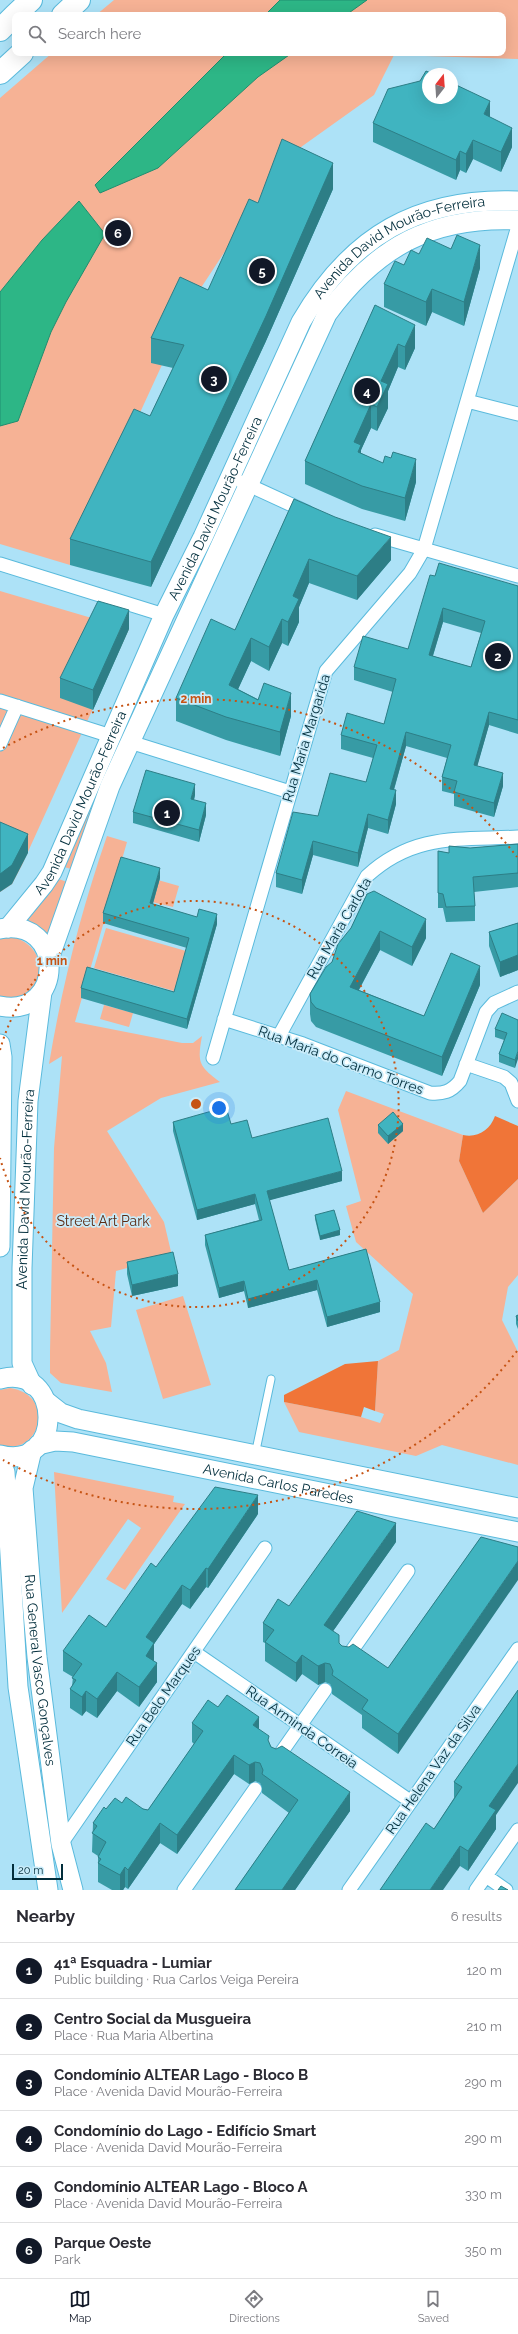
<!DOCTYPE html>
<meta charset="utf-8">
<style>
:root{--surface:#fff;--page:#f7f7f7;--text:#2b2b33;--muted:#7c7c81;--line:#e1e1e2;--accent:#111827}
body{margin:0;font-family:Raleway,sans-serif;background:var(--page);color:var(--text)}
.compass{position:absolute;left:422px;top:68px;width:36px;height:36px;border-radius:50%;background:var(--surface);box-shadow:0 4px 16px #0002;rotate:17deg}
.scale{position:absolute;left:12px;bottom:10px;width:51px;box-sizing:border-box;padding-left:4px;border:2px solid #022e3c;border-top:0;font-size:11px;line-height:14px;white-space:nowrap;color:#022e3c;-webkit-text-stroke:3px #c9ecfa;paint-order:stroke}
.you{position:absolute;left:219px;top:1108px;width:14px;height:14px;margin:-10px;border:3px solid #fff;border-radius:50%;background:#1a73e8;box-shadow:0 0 0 6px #1a73e833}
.badge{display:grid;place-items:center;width:26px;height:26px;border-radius:50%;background:var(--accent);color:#fff;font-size:13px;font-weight:700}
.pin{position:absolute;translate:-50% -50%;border:2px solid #fff;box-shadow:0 1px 4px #0006}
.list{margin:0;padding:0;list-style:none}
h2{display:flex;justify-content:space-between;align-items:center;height:52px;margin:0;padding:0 16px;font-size:17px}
h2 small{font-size:13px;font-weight:400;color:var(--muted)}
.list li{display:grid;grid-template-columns:26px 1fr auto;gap:12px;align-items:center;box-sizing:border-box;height:56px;padding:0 16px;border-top:1px solid var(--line)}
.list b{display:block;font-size:15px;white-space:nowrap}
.list p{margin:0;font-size:13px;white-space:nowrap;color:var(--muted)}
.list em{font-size:13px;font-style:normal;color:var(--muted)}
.icon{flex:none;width:22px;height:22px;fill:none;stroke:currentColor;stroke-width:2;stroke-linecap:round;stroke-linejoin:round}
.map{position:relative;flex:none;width:518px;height:1890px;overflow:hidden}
.search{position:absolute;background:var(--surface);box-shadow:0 4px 16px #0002;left:12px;right:12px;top:12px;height:44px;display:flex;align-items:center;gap:10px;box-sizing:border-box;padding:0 14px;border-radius:8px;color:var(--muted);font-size:15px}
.sheet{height:388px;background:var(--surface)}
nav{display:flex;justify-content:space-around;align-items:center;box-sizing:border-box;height:56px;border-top:1px solid var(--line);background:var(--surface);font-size:11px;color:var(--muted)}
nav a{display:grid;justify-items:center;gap:2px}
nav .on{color:var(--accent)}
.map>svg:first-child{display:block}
</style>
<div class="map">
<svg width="518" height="1890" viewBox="0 0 518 1890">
<rect width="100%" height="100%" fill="#ade2f7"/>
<path fill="#f6b295" d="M114,0H518V59L394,55L374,95L287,157L189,306L70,565L0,544V98L52,53H503V15H96Z
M0,591L129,629L22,865L12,884L0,892Z
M129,720L131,721L71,869L61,866Z
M107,836L127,842L75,1022L182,1043H193L202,1036C197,1063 199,1066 220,1082L161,1098L107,1131L164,1222L172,1256L116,1271L111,1327L90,1331L106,1363L112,1392L61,1383L50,1373V1352L54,1148L62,1056L49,1064C62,986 81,911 107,836Z
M56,878L67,882L48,936L26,920L45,898Z
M158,880L179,886L173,907L152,902Z
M106,928L186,951L174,991L94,968Z
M13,937C41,944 52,980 25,995C18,999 7,997 0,998V938Z
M104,1005L133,1013L129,1027L100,1019Z
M346,1091L463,1135L459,1161L483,1213L518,1179V1275L508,1287L502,1320L518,1352V1465L442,1445L416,1456L299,1432L284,1402L361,1417L380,1423L384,1414L375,1411L378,1361L399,1350L413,1294L356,1242L346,1206L361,1201L338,1110Z
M183,1296L211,1385L163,1399L136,1310Z
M10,1388C57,1395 41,1457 0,1445V1390Z
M54,1472L174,1496L173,1502L185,1504L125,1590L106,1579L141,1528L128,1519L62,1613Z"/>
<path fill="#f07538" d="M495,1116L518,1126V1179L483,1213L459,1161L463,1135C478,1138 490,1130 495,1116Z
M378,1361L375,1411L364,1407L361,1417L284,1402V1395L345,1364Z"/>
<path fill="#2db686" stroke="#208d70" d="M280,0H367L346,15H265Z
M227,53H292L258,77L158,168L100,193L95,185Z
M79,201L105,234L66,302L51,332L18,421L0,426V292L42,240Z"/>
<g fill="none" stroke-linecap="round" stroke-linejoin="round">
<g stroke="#5abadc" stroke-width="9">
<path id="lane" d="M255,1455L271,1379"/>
</g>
<g stroke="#5abadc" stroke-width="15">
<path id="street" d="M467,401L518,414
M242,482L307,512
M375,535L518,576
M0,564L164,615
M0,701L111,736
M130,742L290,792
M0,744L17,706
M224,1019L303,1044L430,1093C443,1094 451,1092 460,1081L486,1012L494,1003L518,992
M279,1036L367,876C414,833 459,840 518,837
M213,1058L326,671L410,573L424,549L518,226
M466,1064L504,1077L511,1083L518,1101
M194,1652L410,1801
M346,1659L408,1571
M276,1760L325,1690
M61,1844L265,1548
M486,1876L506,1890
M184,1890L255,1789
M349,1890L518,1649
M476,1890L518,1830"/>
</g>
<g stroke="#5abadc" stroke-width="21">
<g id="secondary">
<path id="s1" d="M8,928L44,884L52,872L164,615L203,537L301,322C351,236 418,197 518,201"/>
<path d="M0,929C66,916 65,1019 0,1006"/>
<path d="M49,959L110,786L327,314C377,246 433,216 518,220"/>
<path d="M0,1044L2,1057L0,1247"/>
<path d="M0,1379C63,1362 65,1472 0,1455"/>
<path id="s2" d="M32,1385L22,1363V1268L28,1101L42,992"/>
<path d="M47,1402L61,1413L78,1419L518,1508"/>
<path id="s3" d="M38,1445L55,1441L73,1442L518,1532"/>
<path id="s4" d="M32,1450L23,1488L30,1578L37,1657L61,1844L73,1890"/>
<path d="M0,1463L5,1472L18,1687L48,1890"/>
</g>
</g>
<g stroke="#5abadc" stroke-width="24">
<path id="highway" d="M15,15L31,0
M63,15L79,0
M0,30L15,15
M0,73L22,53"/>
</g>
<use href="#lane" stroke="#fff" stroke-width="7"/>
<use href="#street" stroke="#fff" stroke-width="13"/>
<use href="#secondary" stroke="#fff" stroke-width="19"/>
<use href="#highway" stroke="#fff" stroke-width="22"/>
</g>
<path fill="#379ba5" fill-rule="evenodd" d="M490,117L512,147L501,172L473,159L466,173L460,170L456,180L373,142V123Z
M333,189L266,341L151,587L70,565V539L150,416L173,368L151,363V338L208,290L258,203Z
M419,254L480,268L464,326L432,312L426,326L384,307V284L404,265Z
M375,305L415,348L405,370L398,367L388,391V408L377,431L371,428L361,450V453L416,482L405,521L362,509L305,484V461Z
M294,499L391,560L357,600L309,583L299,607V622L288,646L282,643L269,671L251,661L238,689L291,716L280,756L226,740L176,721V698L235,630Z
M435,576L518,586V734L489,725L477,766L503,786L494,817L454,806V794L442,791V777L447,758L406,746L394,790L396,804L388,834L368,828L358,867L313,855L302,894L276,887V873L318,816L366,782L373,758L341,749V735L384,724L393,692L354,680V667L408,649ZM443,622L481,633L471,667L433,656Z
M129,629L93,710L60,698V678Z
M195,795L194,800L206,815L199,842L133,823V812Z
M518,844V887L474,892L475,906V921L446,922L443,908H438V851L449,853V846L470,848Z
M160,878L153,904L217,924L187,1029L81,998V988L174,992L187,948L103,923V913Z
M367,894L426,938L412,966L380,950L359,990L424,1016L480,985L442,1076L316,1027L311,1021L310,1014V994L332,962L351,928Z
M518,923V970L500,977L489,946V932Z
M518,1020L515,1068L499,1062V1054L504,1040L495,1037V1029Z
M173,1122L231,1124L252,1138L342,1181L269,1200L289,1270L366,1249L380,1312L327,1327L317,1290L248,1308L244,1291L219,1298L205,1245V1235L259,1220L255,1204L197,1220L173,1131Z
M378,1125L403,1131L388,1144L378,1133Z
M315,1215L340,1235L320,1240L315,1219Z
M127,1262L178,1286L132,1296L127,1274Z
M518,1315V1329L516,1324V1316Z
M258,1514L208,1588L206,1587L190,1609L182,1604L154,1644V1661L157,1682L139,1707L117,1691L97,1718L86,1711L82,1716L70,1708V1689L72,1686L73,1677L63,1671V1651L106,1627Z
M481,1537L398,1754L362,1728V1715L332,1694V1688L330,1684L325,1682L318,1685L302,1674L296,1682L265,1661V1643L263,1642V1623L289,1606L396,1542L333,1631L339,1644L342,1646L388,1668Z
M518,1690L496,1815V1829L468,1871L460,1866L434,1829L454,1798V1782Z
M218,1707L259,1729L269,1743L271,1747L350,1811L295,1890H235L289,1813L262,1793V1787L260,1783L255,1781L249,1784L234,1774L177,1854L160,1843L128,1889L125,1887L123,1890H112L98,1882V1856L92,1852L93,1823L106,1809L122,1803L148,1810L194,1744L192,1742V1723Z"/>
<path fill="#2d7e86" d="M490,101V120L484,114Z
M512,128V147L501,172V152Z
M473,140V159L466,173V154Z
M460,151V170L456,180V160Z
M333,163V189L266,341L151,587V562Z
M480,245V268L464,326V302Z
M432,289V312L426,326V302Z
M415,325V348L405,370V347Z
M398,344V367L388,391V408L377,431V407L381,381Z
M371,404V428L361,450V468L354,442Z
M416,459V482L405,521V498Z
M391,537V560L357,600V576Z
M309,559V583L299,607V622L288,646V622L293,596Z
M443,608V622L429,668V655Z
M129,610V629L93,710V690Z
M282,619V643L269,671V647Z
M251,638V661L229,709V685Z
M291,693V716L280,756V732Z
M489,712V725L474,778V765Z
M406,732V746L390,803V789Z
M503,773V786L494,817V803Z
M195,784V795L191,811V799Z
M396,790V804L388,834V820Z
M206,803V815L199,842V830Z
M368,814V828L358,867V853Z
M28,834V853L12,884L0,892V874Z
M313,841V855L302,894V880Z
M160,868V878L150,913V903Z
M217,914V924L187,1029V1019Z
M426,919V938L412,966V947Z
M380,931V950L350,1006V987Z
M518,955V970L500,977V962Z
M480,966V985L442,1076V1057Z
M518,1051V1059L515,1068V1060Z
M403,1124V1131L388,1144V1136Z
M342,1171V1181L267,1201V1191Z
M255,1194V1204L197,1220V1210Z
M340,1230V1235L320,1240V1236Z
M178,1274V1286L132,1296V1285Z
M317,1280V1290L248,1308V1299Z
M244,1281V1291L219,1298V1288Z
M380,1302V1312L327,1327V1317Z
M258,1495V1514L208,1588V1569Z
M396,1523V1542L324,1644V1625Z
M518,1561V1580L398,1754V1734Z
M206,1568V1587L190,1609V1590Z
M182,1585V1604L154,1644V1663L146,1675V1637Z
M302,1655V1674L296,1682V1663Z
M157,1663V1682L139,1707V1687Z
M325,1663V1682L318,1685V1666Z
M117,1672V1691L97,1718V1699Z
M86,1691V1711L82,1716V1697Z
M259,1717V1736L253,1725Z
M234,1755V1774L177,1854V1835Z
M255,1762V1781L249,1784V1765Z
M518,1764V1783L496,1815V1829L468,1871V1851L489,1806Z
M350,1792V1811L295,1890H282Z
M160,1823V1843L128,1889V1870Z
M460,1846V1866L443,1890H430Z
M125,1867V1887L123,1890H120V1875Z"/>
<path fill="#40b4c0" stroke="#2d7e86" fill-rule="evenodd" d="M426,71L433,74H428V98H452V83L490,101L484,114L512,128L501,152L473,140L466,154L460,151L456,160L373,123L388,89L420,81Z
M282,139L333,163L266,316L151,562L70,539L134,409L150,416L184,345L151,338L180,277L208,290L249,199L258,203Z
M457,235L480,245L464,302L432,289L426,302L384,284L395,261L404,265L411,250L419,254L427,238L451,249Z
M375,305L415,325L405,347L398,344L381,381L388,384L377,407L371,404L354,442L361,445L358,452L383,463L385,456L391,458L393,452L416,459L405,498L362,486L305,461Z
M294,499L335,517L391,537L357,576L309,559L293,596L299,599L288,622L282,619L269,647L251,638L229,685L258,700L264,683L291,693L280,732L226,717L176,698L211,619L235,630Z
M439,563L518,586V720L489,712L474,765L503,773L494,803L454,792L457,781L442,777L451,745L406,732L390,789L396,790L388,820L368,814L358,853L313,841L302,880L276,873L293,812L318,816L330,773L366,782L377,745L341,735L347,713L384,724L396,679L354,667L363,636L408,649L430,575L435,576ZM443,608L485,621L471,667L429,655Z
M98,601L129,610L93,690L60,678Z
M146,770L195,784L191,799L206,803L199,830L133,812Z
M0,822L28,834L12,865L0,874Z
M518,844V873L473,877L475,906L446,907L443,894L438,893V851L449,853V846L470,848Z
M121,857L160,868L150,903L197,917L199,909L217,914L187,1019L81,988L87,967L174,992L189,938L103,913Z
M374,891L426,919L412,947L380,931L350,987L424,1016L451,953L480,966L442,1057L316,1008L311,1002L310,994L326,967L332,962L338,944L351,928L367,894Z
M518,923V955L500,962L489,932Z
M502,1013L518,1020V1051L515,1060L499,1054L507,1033L495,1029Z
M226,1107L231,1124L247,1120L252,1138L328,1118L342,1171L267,1191L289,1270L366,1249L380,1302L327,1317L317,1280L248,1299L244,1281L219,1288L205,1235L262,1220L255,1194L197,1210L173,1122Z
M393,1112L403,1124L388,1136L378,1125Z
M334,1210L340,1230L320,1236L315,1215Z
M173,1252L178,1274L132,1285L127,1262Z
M518,1315V1321L516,1316Z
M215,1487L258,1495L208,1569L206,1568L190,1590L182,1585L146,1637L154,1643L146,1656L157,1663L139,1687L117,1672L97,1699L86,1691L82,1697L70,1689L76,1680L72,1678L82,1664L63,1651L89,1615L106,1627L151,1563L156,1567Z
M357,1511L396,1523L324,1625L339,1635V1643L342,1646L349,1647L353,1644L388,1668L481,1537L518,1547V1561L398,1734L362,1709L368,1700L332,1675L333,1671L330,1664L325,1663L318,1666L302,1655L296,1663L265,1642L274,1630L263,1623L278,1599L289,1606Z
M518,1690V1764L489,1806L496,1810L468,1851L460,1846L430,1890H380L426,1823L434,1829L462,1787L454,1782Z
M227,1695L259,1717L253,1725L269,1736L268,1740L271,1747L276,1749L282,1746L350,1792L282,1890H235L298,1800L262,1774L263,1770L260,1763L255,1762L249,1765L234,1755L177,1835L160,1823L128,1870L125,1867L120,1875L98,1863L101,1859L98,1857L106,1842L92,1833L97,1826L93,1823L104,1807L106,1809L115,1798L122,1803L126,1797L143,1809L148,1810L203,1731L192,1723L208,1700L218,1707Z
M501,1886L508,1890H498Z"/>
<g fill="none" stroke="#c65313" stroke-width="2" stroke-dasharray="2 4">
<path d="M0 1050A203 203 0 1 1 0 1158"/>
<path d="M517 1351A405 405 0 0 1 3 1460M3 748A405 405 0 0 1 517 857"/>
</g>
<g text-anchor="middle" stroke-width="3.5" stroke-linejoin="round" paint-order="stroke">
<g font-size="14" fill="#022e3c" stroke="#c9ecfa">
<text dy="5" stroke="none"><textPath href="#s1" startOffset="805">Avenida David Mourão-Ferreira</textPath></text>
<text dy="5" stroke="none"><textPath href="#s1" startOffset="470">Avenida David Mourão-Ferreira</textPath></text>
<text transform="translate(306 738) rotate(-73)" y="5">Rua Maria Margarida</text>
<text dy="5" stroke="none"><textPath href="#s1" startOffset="146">Avenida David Mourão-Ferreira</textPath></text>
<text transform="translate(339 928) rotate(-60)" y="5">Rua Maria Carlota</text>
<text transform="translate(341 1060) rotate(20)" y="5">Rua Maria do Carmo Torres</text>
<text dy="5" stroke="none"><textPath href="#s2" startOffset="198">Avenida David Mourão-Ferreira</textPath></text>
<text dy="5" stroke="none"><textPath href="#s3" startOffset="245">Avenida Carlos Paredes</textPath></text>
<text dy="5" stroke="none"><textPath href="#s4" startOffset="222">Rua General Vasco Gonçalves</textPath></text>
<text transform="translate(163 1696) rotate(-55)" y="5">Rua Belo Marques</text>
<text transform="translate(302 1727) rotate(35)" y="5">Rua Arminda Correia</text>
<text transform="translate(433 1769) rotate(-55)" y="5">Rua Helena Vaz da Silva</text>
</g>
<g font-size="14" fill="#5c2b14" stroke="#c9ecfa">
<text x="103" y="1226">Street Art Park</text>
</g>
</g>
<circle cx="196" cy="1104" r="6" fill="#c65313" stroke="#c9ecfa" stroke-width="2"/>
<g font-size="12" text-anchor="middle" font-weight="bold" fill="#c65313" stroke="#c9ecfa" stroke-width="3.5" stroke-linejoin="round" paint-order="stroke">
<text x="196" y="703">2 min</text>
<text x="52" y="965">1 min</text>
</g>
</svg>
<svg class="compass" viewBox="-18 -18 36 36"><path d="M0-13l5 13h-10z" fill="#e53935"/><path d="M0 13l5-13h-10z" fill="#7c7c81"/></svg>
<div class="scale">20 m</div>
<div class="you"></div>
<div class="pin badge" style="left:167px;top:813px">1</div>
<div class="pin badge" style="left:498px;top:656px">2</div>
<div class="pin badge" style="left:214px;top:379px">3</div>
<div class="pin badge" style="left:367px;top:391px">4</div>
<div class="pin badge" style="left:262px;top:271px">5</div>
<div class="pin badge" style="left:118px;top:233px">6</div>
<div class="search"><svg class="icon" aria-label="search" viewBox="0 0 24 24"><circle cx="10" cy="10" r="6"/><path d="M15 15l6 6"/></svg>Search here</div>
</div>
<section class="sheet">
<h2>Nearby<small>6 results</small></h2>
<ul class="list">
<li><span class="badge">1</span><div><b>41ª Esquadra - Lumiar</b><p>Public building · Rua Carlos Veiga Pereira</p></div><em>120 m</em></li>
<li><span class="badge">2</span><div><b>Centro Social da Musgueira</b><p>Place · Rua Maria Albertina</p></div><em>210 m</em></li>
<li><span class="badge">3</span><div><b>Condomínio ALTEAR Lago - Bloco B</b><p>Place · Avenida David Mourão-Ferreira</p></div><em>290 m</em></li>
<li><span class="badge">4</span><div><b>Condomínio do Lago - Edifício Smart</b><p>Place · Avenida David Mourão-Ferreira</p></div><em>290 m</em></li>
<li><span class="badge">5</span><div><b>Condomínio ALTEAR Lago - Bloco A</b><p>Place · Avenida David Mourão-Ferreira</p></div><em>330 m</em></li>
<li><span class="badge">6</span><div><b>Parque Oeste</b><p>Park</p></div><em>350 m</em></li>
</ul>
</section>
<nav>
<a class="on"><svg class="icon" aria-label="map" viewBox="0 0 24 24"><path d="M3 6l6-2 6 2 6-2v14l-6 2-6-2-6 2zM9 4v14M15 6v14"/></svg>Map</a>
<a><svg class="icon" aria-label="directions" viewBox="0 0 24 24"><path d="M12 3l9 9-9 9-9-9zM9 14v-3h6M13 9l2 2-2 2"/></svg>Directions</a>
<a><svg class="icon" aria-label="saved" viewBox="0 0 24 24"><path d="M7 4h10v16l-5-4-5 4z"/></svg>Saved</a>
</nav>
